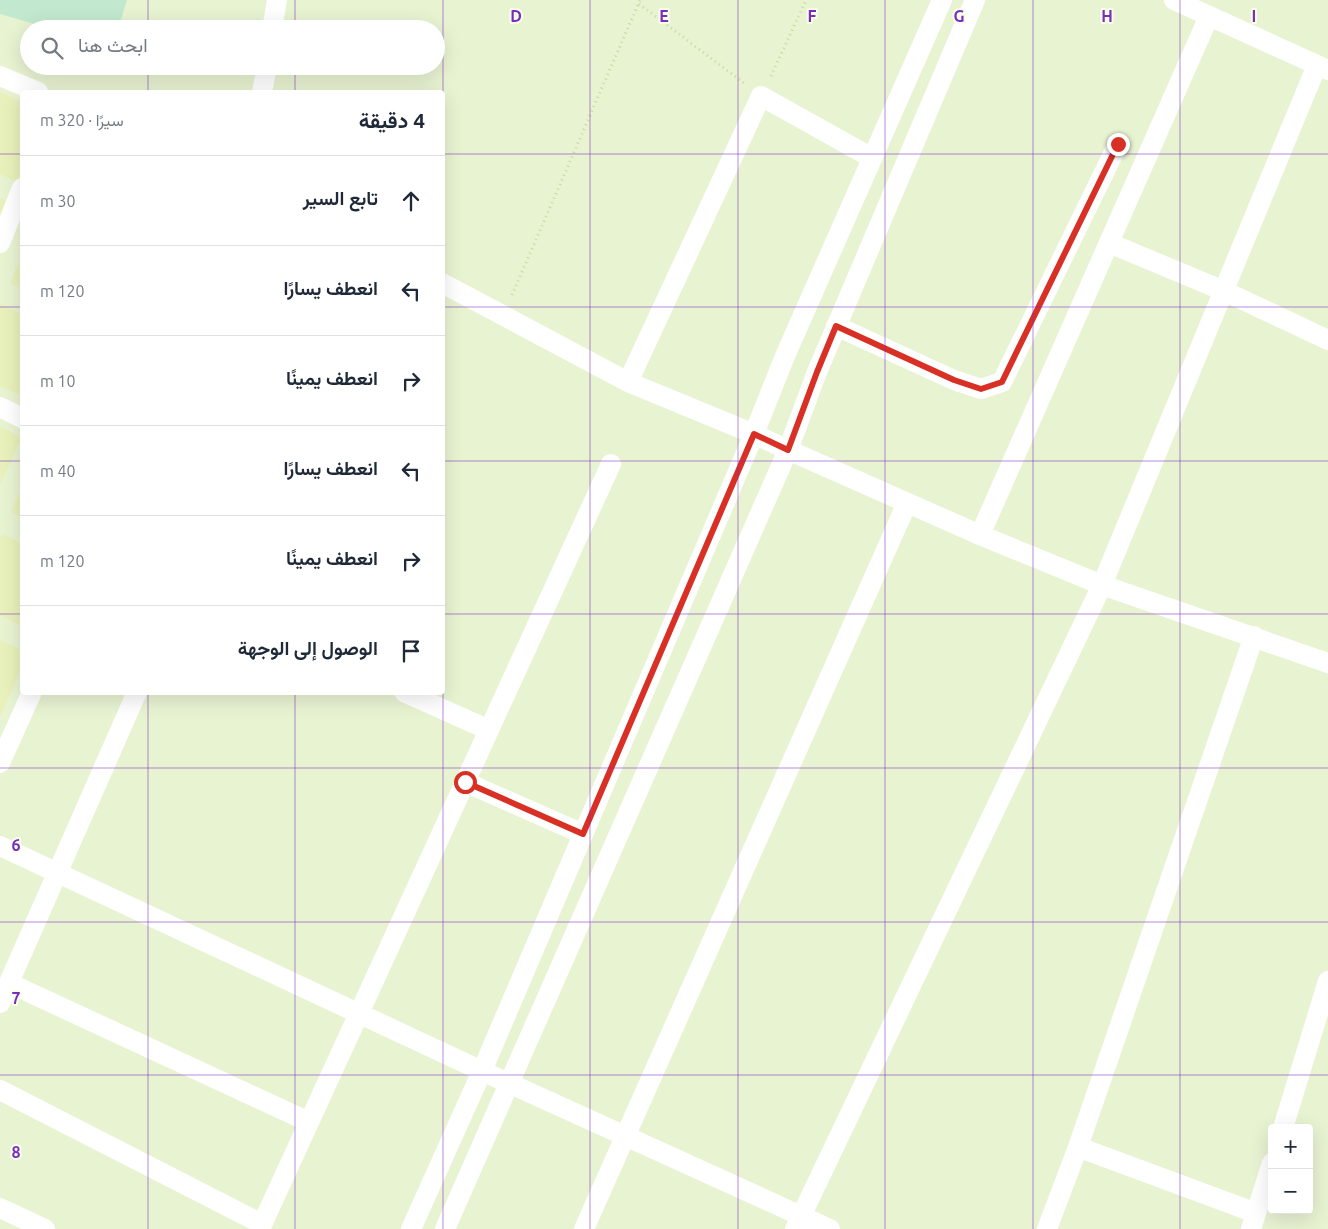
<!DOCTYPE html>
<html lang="ar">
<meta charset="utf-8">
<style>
:root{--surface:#fff;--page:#f2f2f3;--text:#1f2937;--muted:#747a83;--line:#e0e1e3}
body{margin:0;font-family:Ubuntu,Vazirmatn,sans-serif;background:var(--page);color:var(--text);direction:rtl}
.controls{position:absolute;right:15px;bottom:15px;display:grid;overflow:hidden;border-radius:5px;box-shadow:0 5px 20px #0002}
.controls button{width:45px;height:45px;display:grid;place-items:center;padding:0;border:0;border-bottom:1px solid var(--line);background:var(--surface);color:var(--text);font:25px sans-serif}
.stop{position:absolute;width:15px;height:15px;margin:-11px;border:4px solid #d93025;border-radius:50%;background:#fff}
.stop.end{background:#d93025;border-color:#fff;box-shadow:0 1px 5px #0008}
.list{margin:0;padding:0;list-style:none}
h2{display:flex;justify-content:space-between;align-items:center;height:65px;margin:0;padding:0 20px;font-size:21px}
h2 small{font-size:16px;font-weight:400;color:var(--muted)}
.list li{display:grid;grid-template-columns:32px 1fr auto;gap:15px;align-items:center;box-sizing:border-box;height:90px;padding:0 20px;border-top:1px solid var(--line)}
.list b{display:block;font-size:19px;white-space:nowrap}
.list em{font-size:16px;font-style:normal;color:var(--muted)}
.icon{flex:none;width:28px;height:28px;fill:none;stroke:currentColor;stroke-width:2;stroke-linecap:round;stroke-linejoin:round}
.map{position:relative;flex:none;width:1328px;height:1229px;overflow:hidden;direction:ltr}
.search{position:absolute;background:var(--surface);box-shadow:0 5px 20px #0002;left:20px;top:20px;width:425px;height:55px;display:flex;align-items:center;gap:12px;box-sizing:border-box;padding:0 18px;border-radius:28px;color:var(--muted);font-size:19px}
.panel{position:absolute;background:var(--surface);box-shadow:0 5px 20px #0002;left:20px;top:90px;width:425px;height:605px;border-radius:5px;direction:rtl}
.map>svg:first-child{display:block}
</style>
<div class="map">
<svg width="1328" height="1229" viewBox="0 0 1328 1229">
<rect width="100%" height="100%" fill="#f2fce3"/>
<path fill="#e8f3d2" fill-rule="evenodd" d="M0,0H1328V1229H0ZM29,29H436V66H29ZM22,92H442V692H22ZM1272,1128H1309V1210H1272Z"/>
<path fill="#c2e9d0" d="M0,0H127L118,29H52L0,14Z"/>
<path fill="#e8f0bb" d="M0,92L22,102V170L17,182L0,174Z
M0,198L7,202L0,218Z
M22,255V289L10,283Z
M1,304L22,314V396L0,386V307Z
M0,427L22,437L0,485Z
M22,486V518L11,512Z
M2,534L22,543V626L0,615V539Z
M0,640L22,650V667L0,717Z"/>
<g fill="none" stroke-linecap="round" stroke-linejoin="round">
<path stroke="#cdd59f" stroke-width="3" stroke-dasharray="1 4" stroke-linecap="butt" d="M639,4L744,83
M771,76L806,0
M512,295L640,0"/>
<path stroke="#fff" stroke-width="20" d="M1174,0L1328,70
M272,29L277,0
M0,76L38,92
M262,92L267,66
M0,243L22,188
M1109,243L1224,291L1328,340
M442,283L628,382L754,434L788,450L980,535L1102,585L1328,663
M836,326L954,380L981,389L1002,382L1118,144
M628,382L761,96L872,158
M0,407L22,418
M980,535L1209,16
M404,692L489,730
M0,763L32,692
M465,782L583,834
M0,846L482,1071L830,1229
M9,983L309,1122
M0,1003L137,692
M0,1090L262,1224
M1283,1128L1328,981
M1078,1147L1256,1213
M0,1208L45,1229
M260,1229L611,464
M411,1229L482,1071L754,434L785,356L942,0
M445,1229L788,450L817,372L975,0
M584,1229L907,503
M795,1229L1102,585L1317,65
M1047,1229L1078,1147L1254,636
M1251,1229L1272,1163"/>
</g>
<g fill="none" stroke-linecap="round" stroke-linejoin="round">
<path stroke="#d93025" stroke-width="6" d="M465,782L583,834L754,434L788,450L817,372L836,326L954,380L981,389L1002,382L1118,144"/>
</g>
<path fill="none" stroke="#7b2cbf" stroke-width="1" stroke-opacity="0.55" d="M148,0V29M295,0V29M443,0V1229M590,0V1229M738,0V1229M885,0V1229M1033,0V1229M1180,0V1229M148,66V92M295,66V92M0,154H22M442,154H1328M0,307H22M442,307H1328M0,461H22M442,461H1328M0,614H22M442,614H1328M148,692V1229M295,692V1229M0,768H1328M0,922H1328M0,1075H1328"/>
<g font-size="16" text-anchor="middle" font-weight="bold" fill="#7b2cbf" stroke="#f7ffe9" stroke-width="4" stroke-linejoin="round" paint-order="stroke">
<text x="516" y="22">D</text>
<text x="664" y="22">E</text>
<text x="812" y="22">F</text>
<text x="959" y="22">G</text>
<text x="1107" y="22">H</text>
<text x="1254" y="22">I</text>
<text x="16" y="851">6</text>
<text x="16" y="1004">7</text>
<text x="16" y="1158">8</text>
</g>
</svg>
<div class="controls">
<button>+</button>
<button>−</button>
</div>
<div class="stop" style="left:465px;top:782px"></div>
<div class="stop end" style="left:1118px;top:144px"></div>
<div class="search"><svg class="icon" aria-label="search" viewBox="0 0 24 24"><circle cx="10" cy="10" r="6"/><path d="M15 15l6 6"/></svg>ابحث هنا</div>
<section class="panel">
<h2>4 دقيقة<small>سيرًا · 320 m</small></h2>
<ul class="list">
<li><svg class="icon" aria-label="ahead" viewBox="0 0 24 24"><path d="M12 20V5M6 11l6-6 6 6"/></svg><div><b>تابع السير</b></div><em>30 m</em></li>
<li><svg class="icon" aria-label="left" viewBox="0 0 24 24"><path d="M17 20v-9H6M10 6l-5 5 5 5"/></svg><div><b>انعطف يسارًا</b></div><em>120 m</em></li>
<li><svg class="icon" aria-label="right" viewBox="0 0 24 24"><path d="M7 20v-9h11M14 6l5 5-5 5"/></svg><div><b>انعطف يمينًا</b></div><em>10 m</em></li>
<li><svg class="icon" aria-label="left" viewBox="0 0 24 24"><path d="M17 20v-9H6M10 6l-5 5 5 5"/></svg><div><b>انعطف يسارًا</b></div><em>40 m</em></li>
<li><svg class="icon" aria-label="right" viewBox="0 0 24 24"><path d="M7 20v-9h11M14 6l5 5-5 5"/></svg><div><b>انعطف يمينًا</b></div><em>120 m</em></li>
<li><svg class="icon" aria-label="arrive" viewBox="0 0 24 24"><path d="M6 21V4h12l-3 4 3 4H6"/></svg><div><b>الوصول إلى الوجهة</b></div></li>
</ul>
</section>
</div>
